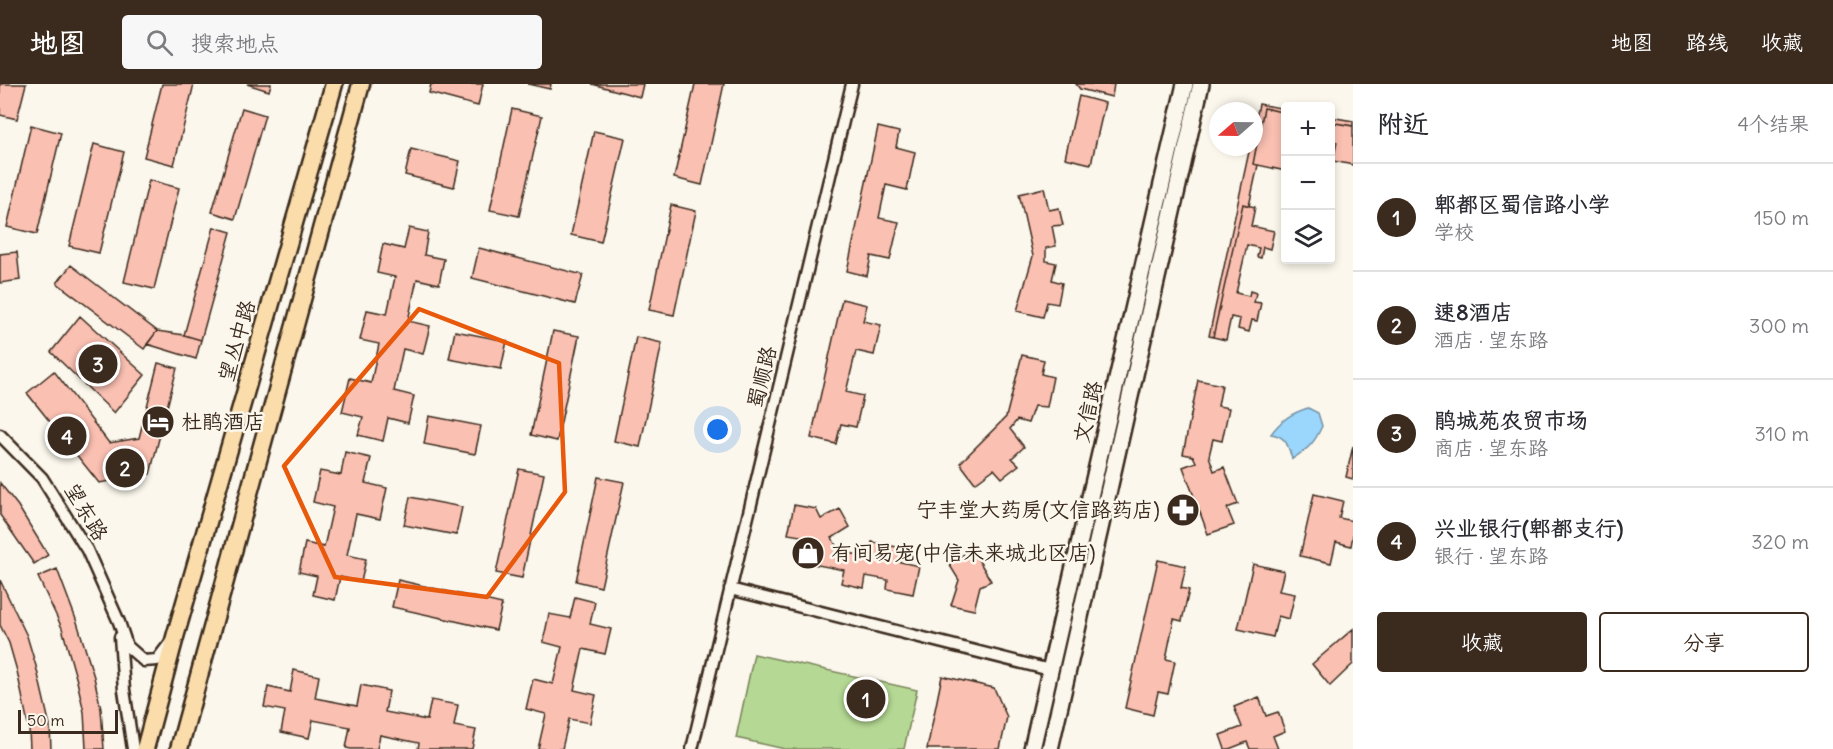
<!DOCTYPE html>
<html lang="zh">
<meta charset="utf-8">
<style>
:root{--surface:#fff;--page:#f7f7f7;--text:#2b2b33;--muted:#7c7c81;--line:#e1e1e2;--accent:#3b2a1e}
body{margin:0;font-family:Delius,"LXGW WenKai TC",sans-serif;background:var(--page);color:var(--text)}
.controls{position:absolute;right:18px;top:18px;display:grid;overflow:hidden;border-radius:6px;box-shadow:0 3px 9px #0003}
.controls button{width:54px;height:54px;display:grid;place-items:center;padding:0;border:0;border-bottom:2px solid var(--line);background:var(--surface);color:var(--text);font:30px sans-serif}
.compass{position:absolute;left:1209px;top:18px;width:54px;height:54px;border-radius:50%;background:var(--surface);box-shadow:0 3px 9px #0003;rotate:250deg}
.scale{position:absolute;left:18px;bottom:15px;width:100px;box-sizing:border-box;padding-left:6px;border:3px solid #3b2a1e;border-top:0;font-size:16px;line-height:21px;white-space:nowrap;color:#3b2a1e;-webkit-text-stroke:4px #fbf7ec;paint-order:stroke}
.you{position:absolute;left:718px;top:346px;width:21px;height:21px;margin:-15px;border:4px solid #fff;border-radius:50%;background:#1a73e8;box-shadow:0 0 0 9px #1a73e833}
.badge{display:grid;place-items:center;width:39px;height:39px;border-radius:50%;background:var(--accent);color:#fff;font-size:20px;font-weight:700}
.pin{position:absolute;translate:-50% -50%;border:3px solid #fff;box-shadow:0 2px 6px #0006}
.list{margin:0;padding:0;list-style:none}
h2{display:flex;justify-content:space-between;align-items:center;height:78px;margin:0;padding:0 24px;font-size:26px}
h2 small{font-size:20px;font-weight:400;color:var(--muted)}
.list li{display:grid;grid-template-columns:39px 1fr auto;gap:18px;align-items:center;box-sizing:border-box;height:108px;padding:0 24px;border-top:2px solid var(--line)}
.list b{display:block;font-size:22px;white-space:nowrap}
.list p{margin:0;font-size:20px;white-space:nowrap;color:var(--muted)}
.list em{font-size:20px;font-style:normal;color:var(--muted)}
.actions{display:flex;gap:12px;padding:18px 24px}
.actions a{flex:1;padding:14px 0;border:2px solid var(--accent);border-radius:6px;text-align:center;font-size:21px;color:var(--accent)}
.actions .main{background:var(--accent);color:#fff}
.icon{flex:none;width:33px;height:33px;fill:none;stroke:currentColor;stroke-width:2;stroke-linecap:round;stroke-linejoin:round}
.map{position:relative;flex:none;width:1353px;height:665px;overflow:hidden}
header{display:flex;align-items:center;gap:36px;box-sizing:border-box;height:84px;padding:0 30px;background:var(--accent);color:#fff}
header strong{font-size:28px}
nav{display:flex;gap:33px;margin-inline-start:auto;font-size:21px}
.search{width:420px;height:54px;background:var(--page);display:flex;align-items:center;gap:15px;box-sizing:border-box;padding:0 21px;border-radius:6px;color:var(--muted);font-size:22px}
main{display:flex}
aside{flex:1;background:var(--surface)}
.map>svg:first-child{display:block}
</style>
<header>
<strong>地图</strong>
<div class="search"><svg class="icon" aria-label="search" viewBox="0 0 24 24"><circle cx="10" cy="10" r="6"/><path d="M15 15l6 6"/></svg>搜索地点</div>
<nav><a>地图</a><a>路线</a><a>收藏</a></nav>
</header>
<main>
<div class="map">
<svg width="1353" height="665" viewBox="0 0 1353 665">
<rect width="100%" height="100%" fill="#fbf7ec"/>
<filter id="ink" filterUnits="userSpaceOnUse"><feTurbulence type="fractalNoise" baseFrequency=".0167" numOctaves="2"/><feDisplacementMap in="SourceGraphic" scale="12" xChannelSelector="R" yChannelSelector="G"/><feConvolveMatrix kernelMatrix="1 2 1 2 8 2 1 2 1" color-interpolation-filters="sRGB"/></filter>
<g filter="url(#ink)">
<path fill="#b5d994" stroke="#788259" stroke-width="1.5" d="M754,570L917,606L904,665H785L736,654Z"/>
<path fill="#9bd6fc" stroke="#7591a3" stroke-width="1.5" d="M1308,324L1318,329L1322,342C1314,360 1308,365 1292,375C1288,361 1286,352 1271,350C1281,336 1292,329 1308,324Z"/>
<path fill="#fac0b2" stroke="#3b2a1e" stroke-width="1.5" d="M0,0H26L17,35L0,31Z
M162,0H194L174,81L144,73Z
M247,0H271L269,7Z
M431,0H483L478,22L429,9Z
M528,0H551L550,5Z
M592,0H643L640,13Z
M695,0H724L702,101L674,94Z
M1076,0H1114L1112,13L1080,5Z
M1079,12L1105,19L1091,80L1065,74Z
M1259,20L1286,25V29L1264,24L1253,80L1258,81L1249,122L1243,120L1213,253L1209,252L1250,63H1254V44Z
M242,24L265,31L235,135L212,128Z
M1264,24L1286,29V87L1253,80Z
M512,25L542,32L519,132L490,126Z
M1330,33L1353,37V42L1330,38Z
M1330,38L1353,42V81L1333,77L1337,58L1330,56Z
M31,41L61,49L37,150L7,143Z
M878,43L899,48L896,63L915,68L907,106L886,101L879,134L899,138L890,176L871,172L867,192L847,187Z
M594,47L625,54L601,158L571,151Z
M94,60L124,68L99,169L69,162Z
M411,65L460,77L454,103L405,91Z
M149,96L179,104L154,205L124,198Z
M1044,104L1049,126L1059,124L1063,141L1052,142L1056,162L1046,164V177L1056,179L1052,196L1062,199L1058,220L1047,218L1043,233L1017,227L1033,172L1019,110Z
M1243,120L1255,123L1251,142L1274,147L1270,165L1263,163L1261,174L1257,173L1259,164L1247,161L1236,209L1249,212L1250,207L1256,209L1254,218L1261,219L1257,237L1252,236L1249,248L1238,245L1240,235L1231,233L1226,256L1213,253Z
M671,121L696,127L674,231L649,226Z
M214,143L231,148L201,256L184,251Z
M409,144L428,148L424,171L444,175L439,200L417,195L408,237L430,242L423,270L403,265L394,307L414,312L408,339L388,334L383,357L358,351L363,333L342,328L350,294L371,299L379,260L360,256L367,226L387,230L395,193L377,189L383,160L404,165Z
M479,164L583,191L575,220L472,194Z
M17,168L20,196L0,199V170Z
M71,181L157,247L144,265L57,199Z
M842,215L867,221L863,237L881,241L874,271L856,267L846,308L863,312L856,343L841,340L836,360L811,354Z
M80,232L145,291L114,329L51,268Z
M157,247L184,251L201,256L196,275L147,260Z
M455,247L507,257L501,285L449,275Z
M553,247L579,252L557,357L531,351Z
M636,253L662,259L640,363L614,357Z
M1022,271L1044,276L1041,290L1053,293L1047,323L1034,322L1028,339L1017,336L1010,345L1024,363L1012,374L1019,381L1002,394L994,385L975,399L960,379L1006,333Z
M158,279L177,284L150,390L99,399L27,309L54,287L109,359L139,354Z
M1198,296L1222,301L1218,322L1229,324L1222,357L1213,355L1209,372L1214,387L1224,383L1238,420L1227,424L1234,441L1208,450L1183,383L1196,378L1193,372L1183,370Z
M429,332L481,342L475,370L424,360Z
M1353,362V395L1346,393Z
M345,368L371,374L365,399L387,404L380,435L356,430L347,471L366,475L361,498L340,493L335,516L313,511L317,492L299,488L305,459L324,463L333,423L313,418L320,387L341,391Z
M519,385L544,390L522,494L496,489Z
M598,393L624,398L601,503L576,497Z
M0,399L18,422L48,471L34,480L0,431Z
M1314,410L1343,417L1339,434L1353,437V451L1351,462L1336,458L1331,479L1300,472Z
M410,413L462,423L456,451L404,441Z
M794,421L816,425L821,435L840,425L850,443L832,454L839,467L869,473L872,458L902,464L900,478L919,482L913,510L887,505L888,496L866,492L864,504L841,499L844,486L802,478L807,453L788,450Z
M972,465L991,497L980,502L974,526L951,521L959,496L949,480Z
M1158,476L1186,482L1181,504L1189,506L1182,537L1174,535L1166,575L1175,577L1168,610L1158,608L1153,631L1125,624Z
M1253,480L1284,487L1279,507L1295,510L1289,535L1278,532L1273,553L1238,545Z
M57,485L77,538L94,593L101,625L104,665H86L84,628L77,597L62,544L38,493Z
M0,496L27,552L36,582L50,642L51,665H30L29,645L17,587L9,559L0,541Z
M398,496L502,520L496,546L392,523Z
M575,513L595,518L590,540L611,545L605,570L583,565L574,606L596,611L590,639L569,635L562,665H538L546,630L526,625L533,595L553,600L562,563L543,558L549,530L570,534Z
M1353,545V580L1330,602L1312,580Z
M294,586L319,592L315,614L357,622L361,601L389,607L385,628L427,636L431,616L458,621L454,642L476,646L472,665H418L419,659L380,651L377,665H351L346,664L350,643L313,636L309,654L281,648L285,627L264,623L268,603L290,608Z
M942,592L994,604L1007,633L1000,665H927Z
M1259,613L1266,632L1278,628L1285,647L1273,652L1278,665H1250L1247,658L1229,665H1225L1220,651L1242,643L1234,623Z"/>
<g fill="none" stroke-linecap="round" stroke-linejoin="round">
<g stroke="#3b2a1e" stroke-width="15">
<path id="minor" d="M0,351L42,394L87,466L119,538L127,562L144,577L157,576L170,559
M730,505L1050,586
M120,553L124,606L133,665
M692,665L852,0"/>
</g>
<g stroke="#3b2a1e" stroke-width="20">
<path id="secondary" d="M1032,665L1185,0
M1050,665L1201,0"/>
</g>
<g stroke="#3b2a1e" stroke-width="21">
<path id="primary" d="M145,665L175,553L334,0
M179,665L361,0"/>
</g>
<use href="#minor" stroke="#fbf7ec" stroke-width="10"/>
<use href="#secondary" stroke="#fbf7ec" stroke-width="15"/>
<use href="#primary" stroke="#faddab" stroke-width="16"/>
</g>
</g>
<path fill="none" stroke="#e8590c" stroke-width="4.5" stroke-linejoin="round" d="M419,225L559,279L565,408L487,513L335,493L284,382Z"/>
<defs>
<g id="hotel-disc" transform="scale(1.725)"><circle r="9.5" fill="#3b2a1e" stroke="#fbf7ec"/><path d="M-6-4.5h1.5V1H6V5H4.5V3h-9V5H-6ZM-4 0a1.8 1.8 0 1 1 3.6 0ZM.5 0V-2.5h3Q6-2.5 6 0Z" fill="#fff"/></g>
<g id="pharmacy-disc" transform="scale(1.725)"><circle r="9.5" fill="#3b2a1e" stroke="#fbf7ec"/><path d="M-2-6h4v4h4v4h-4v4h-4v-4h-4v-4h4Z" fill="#fff"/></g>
<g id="shop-disc" transform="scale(1.725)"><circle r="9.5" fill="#3b2a1e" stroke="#fbf7ec"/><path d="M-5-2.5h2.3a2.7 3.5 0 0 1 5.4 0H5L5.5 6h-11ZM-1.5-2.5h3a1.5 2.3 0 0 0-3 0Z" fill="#fff"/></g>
</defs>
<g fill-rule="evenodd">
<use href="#hotel-disc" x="158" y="338"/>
<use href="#pharmacy-disc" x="1183" y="426"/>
<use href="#shop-disc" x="808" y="469"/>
</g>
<g text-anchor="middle" stroke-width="5" stroke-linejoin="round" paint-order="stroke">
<g font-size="21" fill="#3b2a1e" stroke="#fbf7ec">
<text transform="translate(237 257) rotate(-74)" y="7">望丛中路</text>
<text transform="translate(762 293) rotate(-76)" y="7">蜀顺路</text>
<text transform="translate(1088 328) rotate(-77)" y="7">文信路</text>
<text transform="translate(86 428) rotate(59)" y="7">望东路</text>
</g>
<g font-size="21" fill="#3b2a1e" stroke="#fbf7ec" text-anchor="start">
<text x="181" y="345">杜鹃酒店</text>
<text x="1160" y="433" text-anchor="end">宁丰堂大药房(文信路药店)</text>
<text x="831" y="476">有间易宠(中信未来城北区店)</text>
</g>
</g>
</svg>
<div class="controls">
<button>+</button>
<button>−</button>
<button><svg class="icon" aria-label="layers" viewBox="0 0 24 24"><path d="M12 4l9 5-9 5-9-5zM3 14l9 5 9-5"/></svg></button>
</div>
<svg class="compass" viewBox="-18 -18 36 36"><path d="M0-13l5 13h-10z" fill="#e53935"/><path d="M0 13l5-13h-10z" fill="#7c7c81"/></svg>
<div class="scale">50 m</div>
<div class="you"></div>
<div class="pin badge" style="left:866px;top:615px">1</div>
<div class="pin badge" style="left:125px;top:384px">2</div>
<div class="pin badge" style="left:98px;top:280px">3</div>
<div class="pin badge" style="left:67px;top:352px">4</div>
</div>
<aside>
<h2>附近<small>4个结果</small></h2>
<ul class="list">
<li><span class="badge">1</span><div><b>郫都区蜀信路小学</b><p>学校</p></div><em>150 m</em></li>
<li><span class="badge">2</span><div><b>速8酒店</b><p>酒店 · 望东路</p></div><em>300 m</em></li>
<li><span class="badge">3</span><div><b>鹃城苑农贸市场</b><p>商店 · 望东路</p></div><em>310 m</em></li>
<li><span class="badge">4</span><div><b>兴业银行(郫都支行)</b><p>银行 · 望东路</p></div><em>320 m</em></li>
</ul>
<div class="actions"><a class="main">收藏</a><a>分享</a></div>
</aside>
</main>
